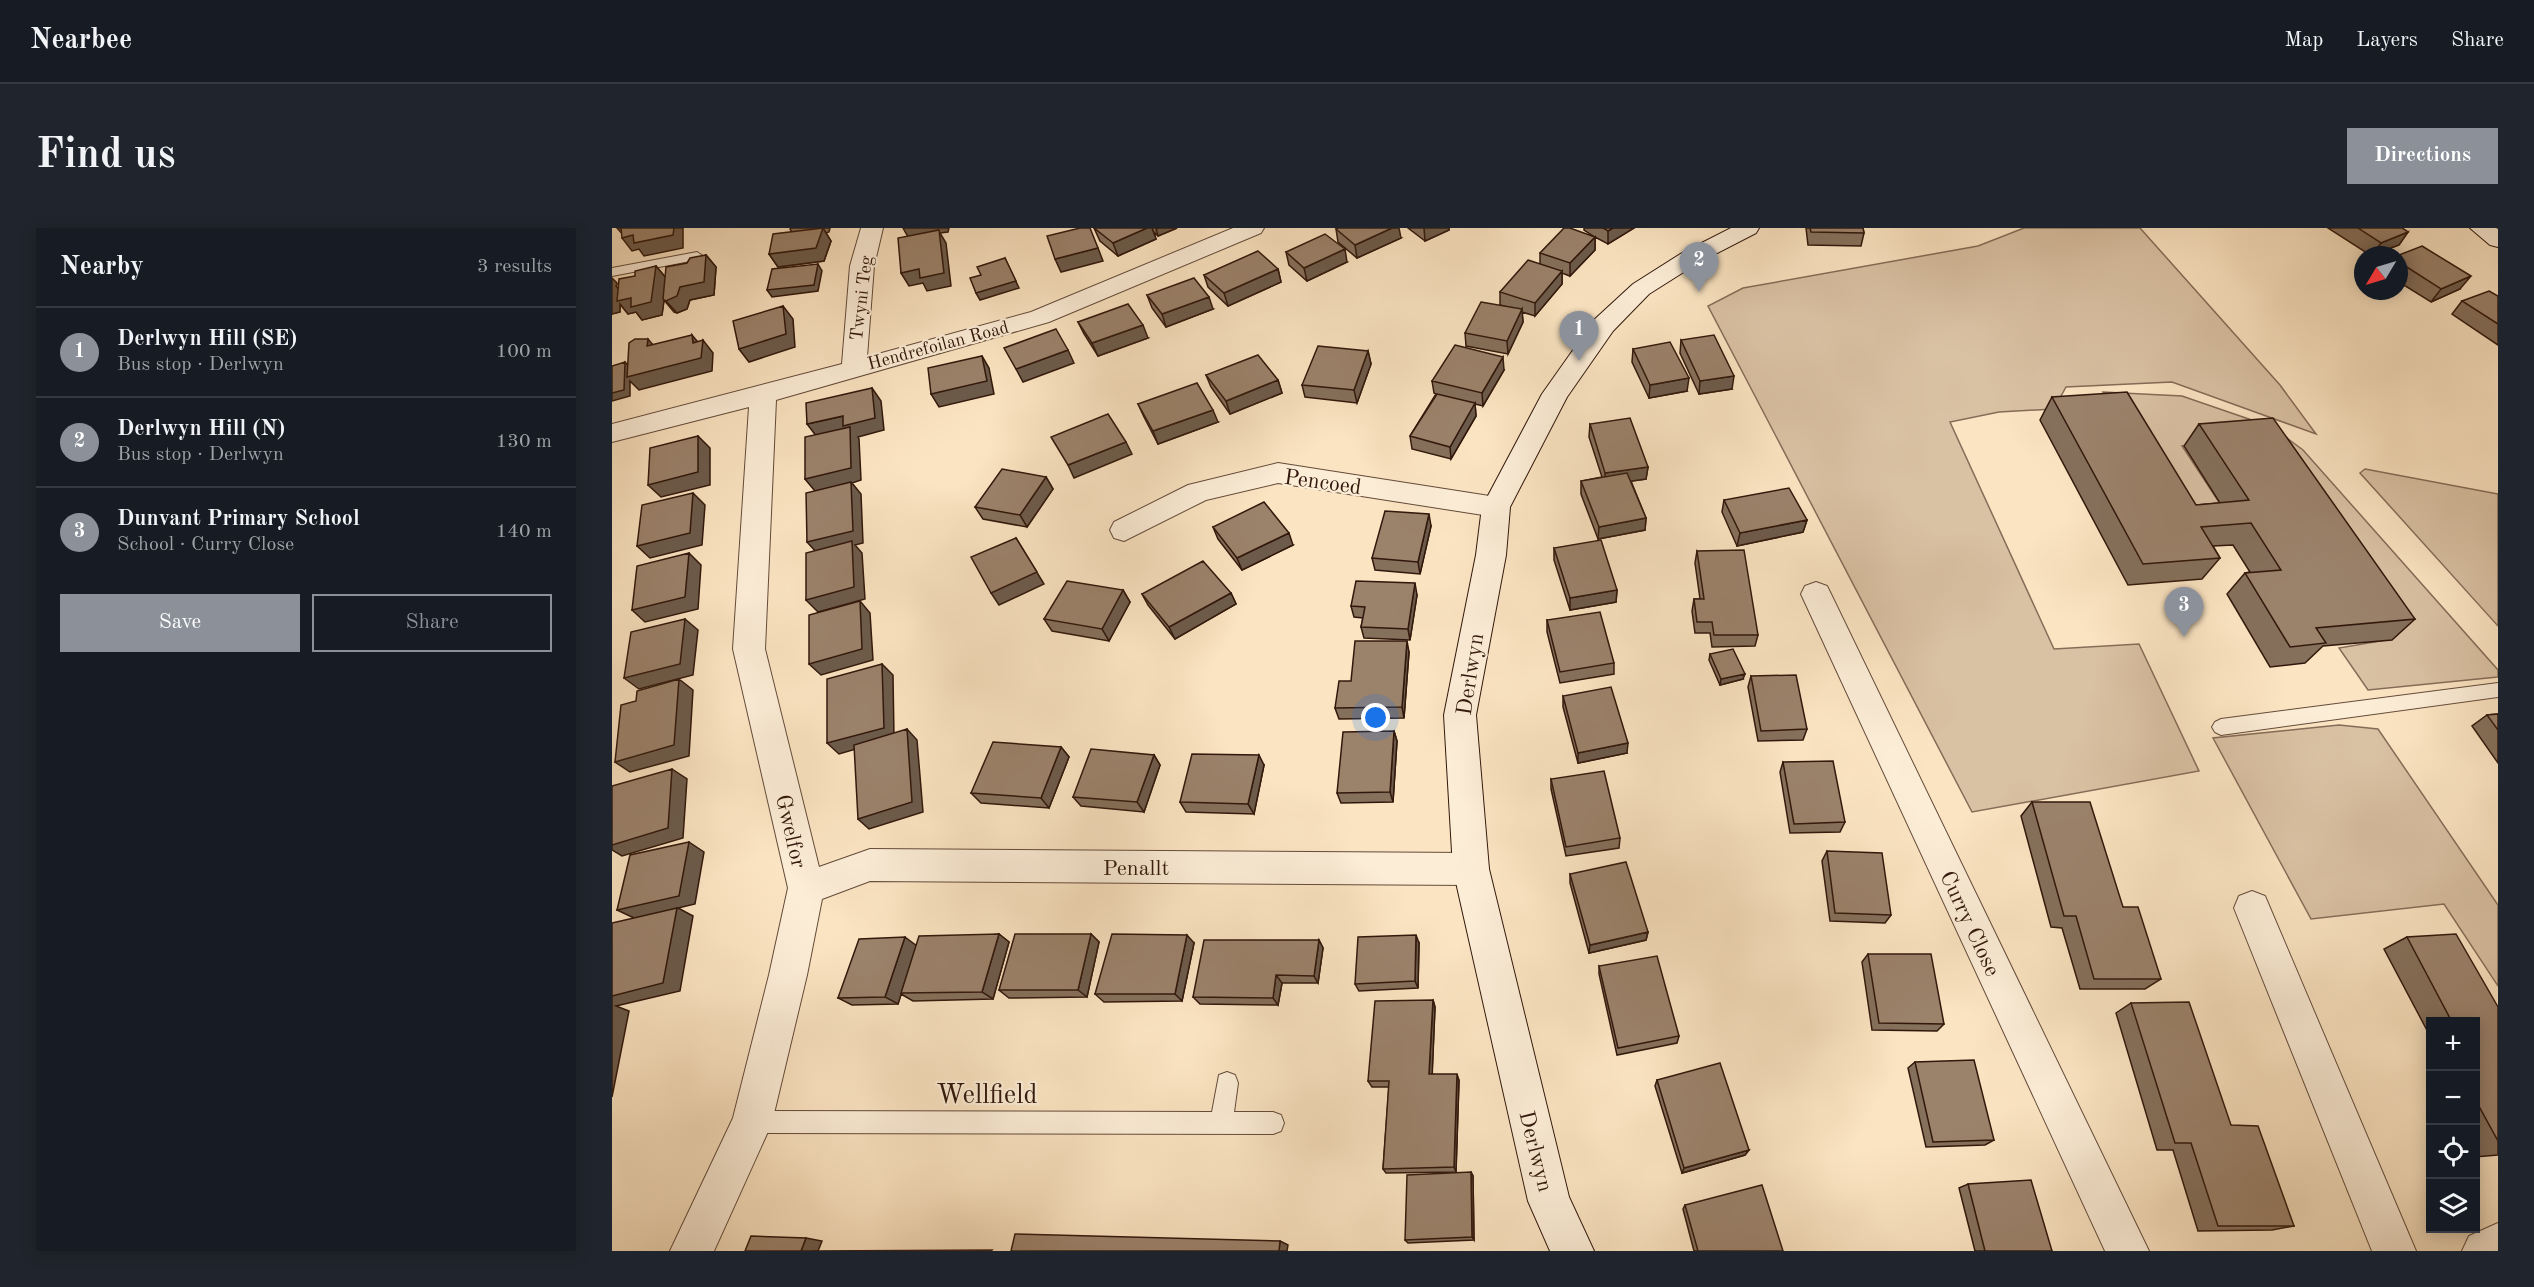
<!DOCTYPE html>
<meta charset="utf-8">
<style>
:root{--surface:#171b24;--page:#20242c;--text:#f1f3f6;--muted:#9ea1a6;--line:#363941;--accent:#8c9099}
body{margin:0;font-family:"Old Standard TT",serif;background:var(--page);color:var(--text)}
.controls{position:absolute;right:18px;bottom:18px;display:grid;overflow:hidden;border-radius:0px;box-shadow:0 3px 15px #0003}
.controls button{width:54px;height:54px;display:grid;place-items:center;padding:0;border:0;border-bottom:2px solid var(--line);background:var(--surface);color:var(--text);font:30px sans-serif}
.compass{position:absolute;left:1742px;top:18px;width:54px;height:54px;border-radius:50%;background:var(--surface);box-shadow:0 3px 15px #0003;rotate:232deg}
.you{position:absolute;left:764px;top:490px;width:21px;height:21px;margin:-15px;border:4px solid #fff;border-radius:50%;background:#1a73e8;box-shadow:0 0 0 9px #1a73e833}
.badge{display:grid;place-items:center;width:39px;height:39px;border-radius:50%;background:var(--accent);color:#fff;font-size:20px;font-weight:700}
.pin{position:absolute;translate:-50% -50px;filter:drop-shadow(0 2px 3px #0008)}
.pin::after{content:'';position:absolute;top:32px;width:21px;height:18px;background:inherit;clip-path:polygon(0 0,100% 0,50% 100%)}
.list{margin:0;padding:0;list-style:none}
h2{display:flex;justify-content:space-between;align-items:center;height:78px;margin:0;padding:0 24px;font-size:26px}
h2 small{font-size:20px;font-weight:400;color:var(--muted)}
.list li{display:grid;grid-template-columns:39px 1fr auto;gap:18px;align-items:center;box-sizing:border-box;height:90px;padding:0 24px;border-top:2px solid var(--line)}
.list b{display:block;font-size:22px;white-space:nowrap}
.list p{margin:0;font-size:20px;white-space:nowrap;color:var(--muted)}
.list em{font-size:20px;font-style:normal;color:var(--muted)}
.actions{display:flex;gap:12px;padding:18px 24px}
.actions a{flex:1;padding:14px 0;border:2px solid var(--accent);border-radius:0px;text-align:center;font-size:21px;color:var(--accent)}
.actions .main{background:var(--accent);color:#fff}
.icon{flex:none;width:33px;height:33px;fill:none;stroke:currentColor;stroke-width:2;stroke-linecap:round;stroke-linejoin:round}
.map{position:relative;flex:none;width:1886px;height:1023px;overflow:hidden;border-radius:0px}
header{display:flex;align-items:center;gap:36px;box-sizing:border-box;height:84px;padding:0 30px;background:var(--surface);border-bottom:2px solid var(--line)}
header strong{font-size:28px}
nav{display:flex;gap:33px;margin-inline-start:auto;font-size:21px}
.intro{display:flex;align-items:center;justify-content:space-between;box-sizing:border-box;height:144px;padding:0 36px}
h1{margin:0;font-size:42px}
.button{padding:15px 27px;border-radius:0px;background:var(--accent);color:#fff;font-size:21px;font-weight:700}
main{display:flex;gap:36px;padding:0 36px}
aside{flex:1;background:var(--surface);border-radius:0px;box-shadow:0 3px 15px #0003}
.map>svg:first-child{display:block}
</style>
<header>
<strong>Nearbee</strong>
<nav><a>Map</a><a>Layers</a><a>Share</a></nav>
</header>
<div class="intro"><h1>Find us</h1><a class="button">Directions</a></div>
<main>
<aside>
<h2>Nearby<small>3 results</small></h2>
<ul class="list">
<li><span class="badge">1</span><div><b>Derlwyn Hill (SE)</b><p>Bus stop · Derlwyn</p></div><em>100 m</em></li>
<li><span class="badge">2</span><div><b>Derlwyn Hill (N)</b><p>Bus stop · Derlwyn</p></div><em>130 m</em></li>
<li><span class="badge">3</span><div><b>Dunvant Primary School</b><p>School · Curry Close</p></div><em>140 m</em></li>
</ul>
<div class="actions"><a class="main">Save</a><a>Share</a></div>
</aside>
<div class="map">
<svg width="1886" height="1023" viewBox="0 0 1886 1023">
<rect width="100%" height="100%" fill="#fbe4c2"/>
<filter id="stains"><feTurbulence type="fractalNoise" baseFrequency=".00333" numOctaves="4"/><feColorMatrix values="0 0 0 0 .2 0 0 0 0 .09 0 0 0 0 .02 0 0 0 .5 -.17"/></filter>
<radialGradient id="worn" r=".72"><stop offset=".6" stop-color="#630" stop-opacity="0"/><stop offset="1" stop-color="#630" stop-opacity=".3"/></radialGradient>
<path fill="#d9c1a3" stroke="#866c58" stroke-width="1.5" d="M1412,0H1528L1668,157L1704,206L1560,154L1454,159L1442,181L1387,184L1338,194L1442,421L1527,416L1587,543L1360,584L1096,78L1131,60L1366,18Z
M1491,164L1570,168L1660,199L1691,222L1886,442V449L1756,462L1727,420L1780,411L1644,213L1570,218L1620,294L1570,295Z
M1753,241L1886,266V398L1748,245Z
M1727,497L1766,501L1886,677V758L1832,676L1699,691L1601,510Z"/>
<g fill="none" stroke-linecap="round" stroke-linejoin="round">
<g stroke="#644b3a" stroke-width="2">
<path id="lane" d="M85,24L91,28L89,31L0,48V40Z
M1886,455V469L1609,507L1603,504L1600,499L1603,494L1609,491Z
M615,844L623,847L626,855L622,884H661L669,887L672,895L669,903L661,906L140,905L132,902L129,894L132,886L140,883L600,884L607,847Z"/>
</g>
<g stroke="#644b3a" stroke-width="2">
<path id="street" d="M249,0H271L262,38L255,129L419,84L621,0H652L649,5L437,94L164,172L153,421L207,639L258,621L859,625L872,629L877,641L872,653L859,657L258,653L210,671L195,747L160,894L154,908L102,1023H58L121,890L157,747L176,660L121,421L137,179L0,214V196L230,136L238,38Z
M666,235L884,269L894,272L898,279L894,286L884,289L666,255L594,272L512,313L502,310L498,302L502,294L576,257Z
M1204,354L1215,358L1219,366L1537,1023H1493L1189,366L1193,358Z
M1640,663L1653,668L1804,1023H1760L1622,680L1627,668Z
M1886,995V1023H1850L1857,1008Z"/>
</g>
<g stroke="#32180c" stroke-width="2">
<path id="secondary" d="M1119,0H1147L1144,5L1086,35L1037,66L1001,103L955,169L898,279L894,327L864,487L877,641L957,969L982,1023H938L916,973L841,641L832,487L864,327L870,279L930,166L983,91L1021,56L1070,25Z
M1858,0H1884L1886,1V19L1878,17Z"/>
</g>
<use href="#lane" fill="#fcedd7" fill-rule="evenodd"/>
<use href="#street" fill="#fcedd7" fill-rule="evenodd"/>
<use href="#secondary" fill="#fcedd7" fill-rule="evenodd"/>
</g>
<path fill="#85705c" stroke="#32180c" stroke-width="1.5" d="M179,0H218L217,4L214,5L219,13L212,33L166,39L157,26L180,4L178,1Z
M482,0H565L546,8L542,4L544,11L506,28L488,13Z
M796,0H837V2L813,13Z
M972,0H1022L996,16L983,9V22L958,48L950,45V56L923,88L910,84L911,94L896,126L854,118L853,105L895,79L888,77V64L928,36V25L981,8L972,2Z
M1194,0H1251L1252,5L1249,18L1196,17Z
M1716,0H1790L1796,4L1787,17L1761,27H1758Z
M724,1L789,10L745,30L726,14Z
M674,24L735,34L695,53L677,37Z
M94,27L104,39L102,67L78,72L75,81L65,85L62,84L52,72L50,87L30,92L24,84L16,86L8,76V84L0,86L5,55L4,58L6,61L23,48L44,38L53,49L75,35Z
M1787,27L1848,61L1819,74L1787,54Z
M666,41L669,54L616,78L596,59L592,47Z
M535,67L601,81L554,99L540,80Z
M1886,68V117L1840,86L1850,73Z
M466,94L536,110L486,128L472,106Z
M1069,112L1120,161L1087,166L1068,125Z
M1021,121L1075,163L1037,170L1020,134Z
M756,123L759,136L745,175L693,169L690,157Z
M892,142L871,178L863,176L864,188L839,231L800,221L798,208L824,166L822,165L820,153Z
M594,147L666,152L670,165L618,186L599,159Z
M1440,169L1584,277L1608,275L1572,218L1587,196L1803,391L1780,412L1711,418L1693,435L1658,439L1615,366L1633,345L1638,344L1621,317L1601,318L1608,330L1590,351L1516,357L1428,192Z
M526,176L606,194L546,216L532,189Z
M978,196L1036,239L1034,251L1019,253L1034,290L1033,302L986,311L969,266V253L990,249L977,209Z
M434,249L441,261L415,299L371,291L363,279Z
M1112,272L1195,292L1191,304L1125,318L1110,284Z
M819,298L808,346L763,342L760,330Z
M601,299L681,317L630,342L606,311Z
M942,320L1005,362L1004,374L958,382L942,332Z
M1085,323L1146,407L1143,418L1100,419L1098,405H1083L1080,383L1082,371H1088L1083,335Z
M511,362L518,374L497,413L440,403L432,391Z
M619,365L624,376L563,411L536,377L530,366Z
M805,367L798,412L752,410L749,399L751,390L742,389L739,378Z
M935,392L1002,435V446L948,455L935,404Z
M797,424L792,490L727,491L723,480L739,453Z
M1098,426L1131,451L1108,457L1097,432Z
M1139,448L1195,501L1191,512L1146,513L1136,459Z
M951,468L1015,525L966,535L951,479Z
M1886,486V535L1860,498L1875,487Z
M782,503L785,513L781,574L729,575L725,565Z
M449,519L457,529L437,580L369,575L359,565Z
M542,527L548,537L532,584L469,578L461,569Z
M1171,534L1233,594L1228,604L1178,605L1168,544Z
M652,537L642,586L574,584L568,574Z
M939,551L1008,610L1007,620L954,628L939,561Z
M1420,574L1511,679L1549,751L1533,761H1468L1450,700L1439,699L1409,588Z
M1215,623L1279,687L1273,695L1218,693L1210,633Z
M958,646L1036,704L1034,712L977,725L958,655Z
M387,706L397,714L381,771L301,773L289,766L286,776L240,777L226,770L304,717Z
M479,706L487,714L475,769L397,770L387,762Z
M1795,709L1886,779V927L1863,929V794H1818V808L1772,721Z
M707,712L711,720L706,755H670L666,777L588,776L581,769Z
M582,715L570,773L492,774L483,766Z
M807,715L806,760L747,763L743,756Z
M1256,726L1332,796L1325,803L1260,802L1250,734Z
M987,738L1067,808L1065,815L1005,827L987,746Z
M821,772L823,779L820,846L847,852L844,944L774,945L771,941L777,859H760L756,853Z
M1519,775L1619,897L1682,998L1660,1002L1586,1003L1561,922H1545L1504,785Z
M1303,834L1382,912L1373,917L1314,919L1296,840Z
M1045,852L1137,922L1133,927L1070,945L1043,858Z
M859,944L861,948L862,1012L796,1015L793,1012Z
M1356,956L1440,1023H1363L1347,960Z
M1073,977L1171,1023H1082L1071,981Z"/>
<path fill="#6c5b4b" stroke="#32180c" stroke-width="1.5" d="M5,0H71V20L32,28L27,21L20,23L10,10L13,9Z
M211,0L219,13L212,33L166,39L157,26Z
M291,0H337L336,4L328,5L334,15L339,58L315,63L311,55L297,58L289,45L296,9Z
M535,0H540L544,11L506,28L501,15Z
M547,0H565L546,8L544,1Z
M780,0H787L789,10L745,30L743,17Z
M812,0H837V2L813,13Z
M1001,0H1022L996,16V3Z
M1796,4L1787,17L1760,27L1769,15Z
M983,9V22L958,48V35Z
M486,20L491,33L449,44L443,31Z
M733,21L735,34L695,53L692,40Z
M94,27L104,39L102,67L78,72L75,81L65,85L54,73L68,59Z
M393,30L407,60L368,72L364,65Z
M206,36L210,43L206,63L160,69L155,62Z
M44,38L55,51L50,87L30,92L24,84L16,86L8,76V84L0,86V50L5,55L4,58L9,64Z
M666,41L669,54L616,78L612,65Z
M950,43V56L923,88V75Z
M1859,48L1848,61L1819,74L1829,61Z
M597,69L601,81L554,99L550,86Z
M171,78L181,91L183,119L137,134L127,121Z
M910,81L911,94L896,126L895,113Z
M531,97L536,110L486,128L480,115Z
M80,107L90,119L91,112L101,125L100,143L27,162L18,153V168L0,173V165L13,134L19,141L81,115Z
M36,111L47,124L35,118Z
M456,122L462,135L411,154L404,141Z
M756,123L759,136L745,175L742,162Z
M370,128L377,140L382,166L327,179L319,166Z
M891,129L892,142L871,178L870,165Z
M1122,148L1120,161L1087,166L1088,153Z
M1077,150L1075,163L1037,170L1038,157Z
M666,152L670,165L618,186L614,173Z
M260,160L269,173L272,202L246,209L247,211L249,252L240,255L249,266L251,315L243,317L250,325L253,371L206,384L194,372L206,326L195,314L203,263L193,251L205,209L195,196L231,188Z
M863,175L864,188L839,231L838,219Z
M601,182L606,194L546,216L541,203Z
M86,208L98,220V257L49,269L36,257Z
M514,214L520,226L462,250L456,237Z
M1036,239L1034,251L993,257V245Z
M434,249L441,261L415,299L408,287Z
M81,265L93,277L90,317L38,330L25,318Z
M817,286L819,298L808,346L806,334Z
M1034,290L1033,302L986,311L987,299Z
M1195,292L1191,304L1125,318L1128,305Z
M677,305L681,317L630,342L625,330Z
M404,310L432,356L387,377L379,365Z
M77,325L89,337L86,381L33,394L20,382Z
M803,355L805,367L798,412L796,401Z
M511,362L518,374L497,413L490,401Z
M1005,362L1004,374L958,382V370Z
M619,365L624,376L563,411L557,399Z
M248,373L258,385L261,432L209,447L197,436Z
M73,391L86,402L81,447L27,461L12,450Z
M795,413L797,424L792,490L790,479Z
M270,436L281,447L282,510L227,526L215,515Z
M1133,446L1131,451L1108,457L1109,451Z
M67,451L81,462L77,528L18,544L3,534Z
M295,501L305,512L311,584L257,601L246,591Z
M782,503L785,513L781,574L778,564Z
M1016,515L1015,525L966,535V525Z
M449,519L457,529L437,580L429,570Z
M542,527L548,537L532,584L525,574Z
M647,527L652,537L642,586L636,576Z
M60,541L75,551L71,610L10,628L0,622V617Z
M77,614L92,624L83,676L66,680L81,688L68,763L4,778L17,783L0,869V768L22,690L5,682Z
M1036,704L1034,712L977,725L978,717Z
M387,706L397,714L381,771L370,764Z
M479,706L487,714L475,769L466,762Z
M575,707L582,715L570,773L563,766Z
M804,707L807,715L806,760L803,753Z
M293,709L305,718L286,776L273,769Z
M707,712L711,720L706,755L702,748Z
M664,747L670,755L666,777L661,770Z
M821,772L823,779L820,852L817,846Z
M845,846L847,852L844,944L842,939Z
M1137,922L1133,927L1070,945L1072,940Z
M859,944L861,948L862,1012L860,1009Z
M194,1010L210,1013L206,1023H189Z
M668,1013L676,1017L675,1023H667Z"/>
<path fill="#9b826b" stroke="#32180c" stroke-width="1.5" d="M9,0H62L61,7L22,15L21,7L10,10Z
M211,0L204,20L157,26L161,6Z
M468,0H478L486,20L443,31L435,8Z
M482,0H535L501,15Z
M726,0H780L743,17L724,1Z
M952,0H958L983,9L958,35L928,25Z
M991,0H1001L996,3Z
M1198,0H1251L1252,5L1199,4Z
M1746,0H1790L1796,4L1769,15Z
M327,2L332,45L308,50L307,41L289,45L286,10Z
M713,6L733,21L692,40L674,24Z
M1810,18L1859,48L1829,61L1787,34V27Z
M646,23L666,41L612,65L592,47Z
M94,27L92,54L68,59L65,68L54,73L51,71L54,39L75,35L78,30Z
M393,30L404,53L364,65L358,50L369,47L365,39Z
M916,32L950,43L923,75L888,64Z
M206,36L202,57L155,62L160,41Z
M44,38L39,74L19,79V70L5,73L7,51L23,48V43Z
M582,50L597,69L550,86L535,67Z
M1877,63L1886,68V96L1850,73Z
M869,74L910,81L895,113L853,105Z
M516,76L531,97L480,115L466,94Z
M171,78L174,106L127,121L121,93Z
M444,101L456,122L404,141L392,120Z
M80,107L81,115L91,112L89,130L15,149L17,115L23,111H36L35,118Z
M1102,107L1122,148L1088,153L1069,112Z
M1058,114L1077,150L1038,157L1021,121Z
M843,117L891,129L870,165L820,153Z
M706,118L756,123L742,162L690,157Z
M646,127L666,152L614,173L594,147Z
M370,128L375,153L319,166L316,140Z
M13,134L12,162L0,165V138Z
M585,155L601,182L541,203L526,176Z
M260,160L263,190L231,198V188L195,196L194,175Z
M1515,164L1584,277L1637,272L1587,196L1661,190L1803,391L1704,400L1714,415L1678,419L1633,345L1669,342L1639,295L1589,299L1608,330L1531,336L1440,169Z
M825,166L863,175L838,219L798,208Z
M496,186L514,214L456,237L439,209Z
M1018,190L1036,239L993,245L978,196Z
M238,199L239,240L193,251V209Z
M86,208V244L36,257L38,220Z
M390,241L434,249L408,287L363,279Z
M1015,245L1034,290L987,299L969,253Z
M239,254L241,303L195,314L194,265Z
M1177,260L1195,292L1128,305L1112,272Z
M81,265L78,305L25,318L30,277Z
M652,274L677,305L625,330L601,299Z
M773,283L817,286L806,334L760,330Z
M404,310L425,344L379,365L359,329Z
M989,312L1005,362L958,370L942,320Z
M240,313L242,359L194,372V325Z
M1132,322L1146,407H1102L1100,394H1085L1082,371H1092L1085,323Z
M77,325L73,369L20,382L25,338Z
M591,333L619,365L557,399L530,366Z
M455,353L511,362L490,401L432,391Z
M744,353L803,355L796,401L749,399L753,379L739,378Z
M248,373L250,421L197,436V387Z
M988,384L1002,435L948,444L935,392Z
M73,391L68,436L12,450L19,404Z
M743,413H795L790,479L723,480L727,453H739Z
M1121,421L1133,446L1109,451L1098,426Z
M270,436L272,500L215,515V451Z
M1184,447L1195,501L1149,503L1139,448Z
M67,451L62,517L3,534L9,477L24,473L25,463Z
M999,459L1016,515L966,525L951,468Z
M1886,486V502L1875,487Z
M295,501L300,574L246,591L242,517Z
M782,503L778,564L725,565L731,504Z
M381,514L449,519L429,570L359,565Z
M479,521L542,527L525,574L461,569Z
M580,526L647,527L636,576L568,574Z
M1221,533L1233,594L1182,596L1171,534Z
M60,541L56,600L0,617V558Z
M992,543L1008,610L954,619L939,551Z
M1420,574H1478L1511,679H1526L1549,751H1482L1464,688H1452Z
M77,614L67,668L5,682L18,627Z
M1215,623L1270,625L1279,687L1223,685Z
M1014,634L1036,704L978,717L958,646Z
M65,680L51,755L0,768V695Z
M387,706L370,764L289,765L307,708Z
M403,706H479L466,762H387Z
M500,706L575,707L563,766H483Z
M1844,706L1886,779V913L1863,871V841H1866L1863,837V794H1840L1795,709Z
M804,707L803,753L743,756L746,709Z
M293,709L273,769L226,770L247,711Z
M592,712H707L702,748L664,747L661,770L581,769Z
M1256,726H1319L1332,796L1267,795Z
M1045,728L1067,808L1006,820L987,738Z
M821,772L817,846H845L842,939L771,941L777,853H756L763,773Z
M1577,774L1619,897L1646,898L1682,998H1606L1579,915H1563L1519,775Z
M1362,832L1382,912L1321,914L1303,834Z
M1108,835L1137,922L1072,940L1045,852Z
M859,944L860,1009L793,1012L795,947Z
M1419,952L1440,1023H1373L1356,956Z
M1150,957L1171,1023H1086L1073,977Z
M403,1006L668,1013L667,1023H399Z
M139,1008L194,1010L189,1023H133Z
M380,1022L379,1023H200Z"/>
<g text-anchor="middle" stroke-width="4.5" stroke-linejoin="round" paint-order="stroke">
<g font-size="18" fill="#32180c" stroke="#fcedd7">
<text transform="translate(249 70) rotate(-83)" y="6">Twyni Teg</text>
<text transform="translate(326 117) rotate(-15)" y="6">Hendrefoilan Road</text>
</g>
<g font-size="22" fill="#32180c" stroke="#fcedd7">
<text transform="translate(711 253) rotate(8)" y="8">Pencoed</text>
<text transform="translate(857 446) rotate(-81)" y="8">Derlwyn</text>
<text transform="translate(180 603) rotate(77)" y="8">Gwelfor</text>
<text x="524" y="647">Penallt</text>
<text transform="translate(1359 695) rotate(65)" y="8">Curry Close</text>
<text transform="translate(925 923) rotate(76)" y="8">Derlwyn</text>
</g>
<g font-size="27" fill="#32180c" stroke="#fcedd7">
<text x="375" y="875">Wellfield</text>
</g>
</g>
<rect width="100%" height="100%" filter="url(#stains)"/>
<rect width="100%" height="100%" fill="url(#worn)"/>
</svg>
<div class="controls">
<button>+</button>
<button>−</button>
<button><svg class="icon" aria-label="locate" viewBox="0 0 24 24"><circle cx="12" cy="12" r="6"/><path d="M12 2v4M12 18v4M2 12h4M18 12h4"/></svg></button>
<button><svg class="icon" aria-label="layers" viewBox="0 0 24 24"><path d="M12 4l9 5-9 5-9-5zM3 14l9 5 9-5"/></svg></button>
</div>
<svg class="compass" viewBox="-18 -18 36 36"><path d="M0-13l5 13h-10z" fill="#e53935"/><path d="M0 13l5-13h-10z" fill="#9ea1a6"/></svg>
<div class="you"></div>
<div class="pin badge" style="left:967px;top:133px">1</div>
<div class="pin badge" style="left:1087px;top:64px">2</div>
<div class="pin badge" style="left:1572px;top:409px">3</div>
</div>
</main>
